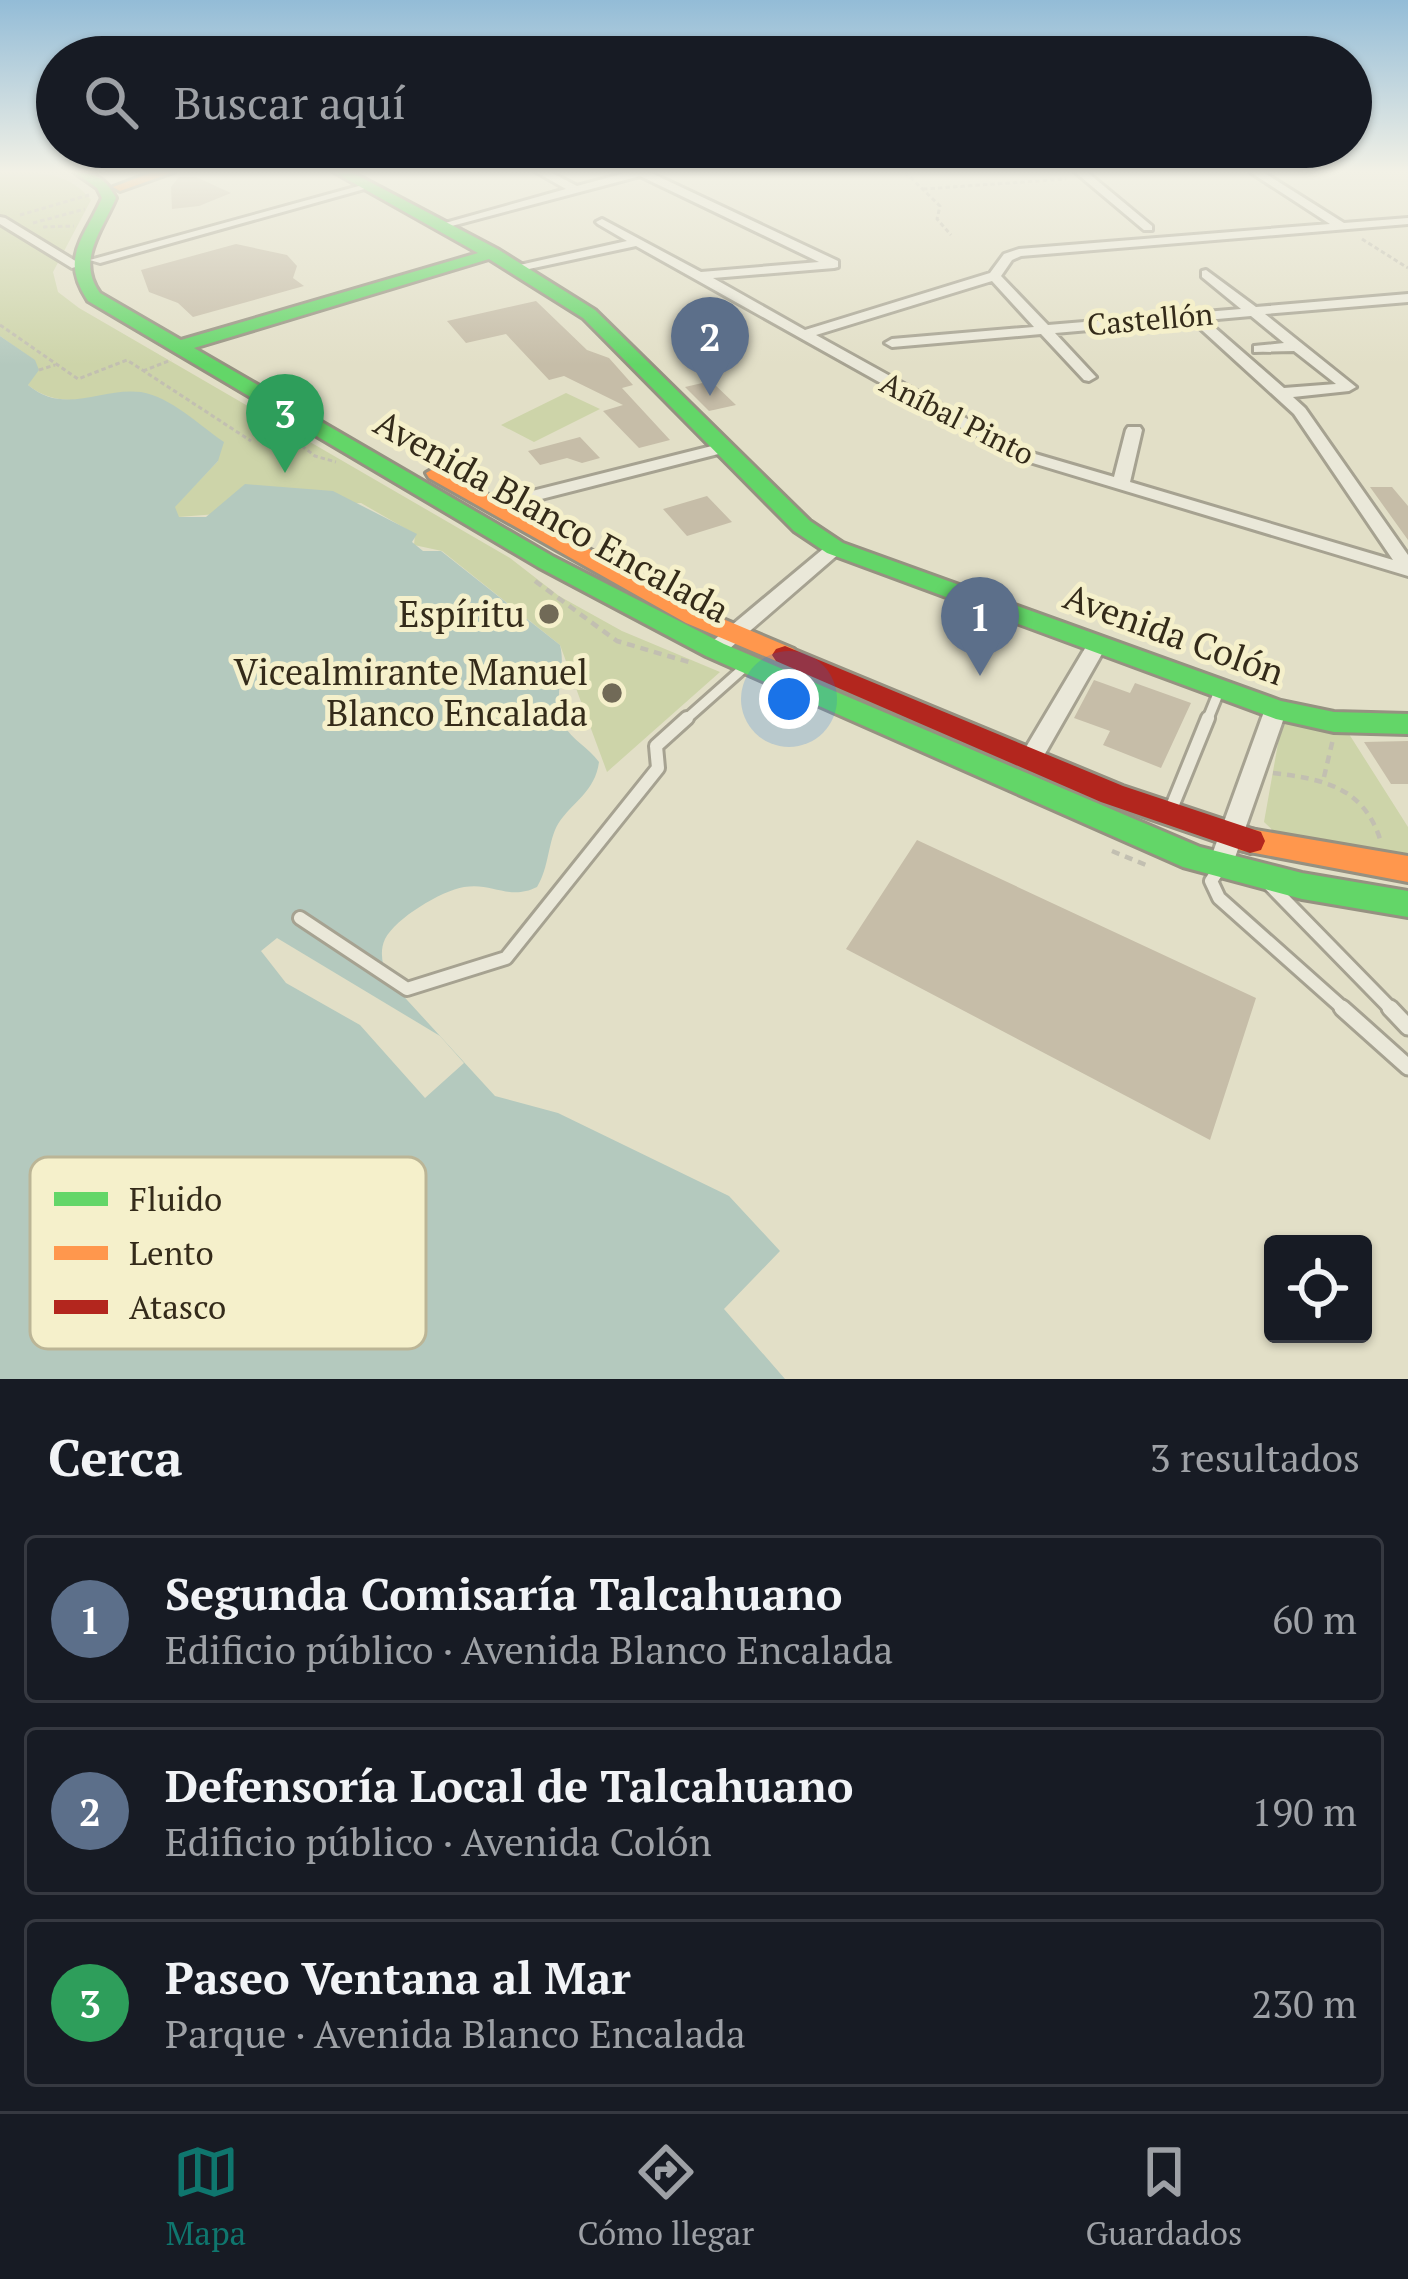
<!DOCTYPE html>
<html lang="es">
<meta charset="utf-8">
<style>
:root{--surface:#171b24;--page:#20242c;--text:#f1f3f6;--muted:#9ea1a6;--line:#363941;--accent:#0f766e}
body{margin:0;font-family:"PT Serif",serif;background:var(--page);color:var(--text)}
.controls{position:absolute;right:36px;bottom:36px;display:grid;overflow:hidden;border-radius:12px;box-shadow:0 3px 9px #0004}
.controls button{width:108px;height:108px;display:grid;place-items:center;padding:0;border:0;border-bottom:3px solid var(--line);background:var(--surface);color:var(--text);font:60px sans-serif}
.you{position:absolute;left:789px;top:699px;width:42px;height:42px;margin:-30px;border:9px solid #fff;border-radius:50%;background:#1a73e8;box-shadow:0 0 0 18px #1a73e833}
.badge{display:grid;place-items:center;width:78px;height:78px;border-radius:50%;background:var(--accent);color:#fff;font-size:39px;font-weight:700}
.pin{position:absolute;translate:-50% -99px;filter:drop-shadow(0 3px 6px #0008)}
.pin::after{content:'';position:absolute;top:63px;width:42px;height:36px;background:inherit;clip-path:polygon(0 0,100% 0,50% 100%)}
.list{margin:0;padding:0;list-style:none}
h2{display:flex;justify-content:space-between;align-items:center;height:156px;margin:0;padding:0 48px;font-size:51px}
h2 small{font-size:39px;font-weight:400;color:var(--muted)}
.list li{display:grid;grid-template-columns:78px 1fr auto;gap:36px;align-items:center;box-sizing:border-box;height:168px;margin:0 24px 24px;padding:0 24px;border:3px solid var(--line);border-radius:12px}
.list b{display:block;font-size:45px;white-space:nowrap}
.list p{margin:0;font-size:39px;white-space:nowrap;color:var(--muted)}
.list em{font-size:39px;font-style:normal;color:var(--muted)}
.icon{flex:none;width:66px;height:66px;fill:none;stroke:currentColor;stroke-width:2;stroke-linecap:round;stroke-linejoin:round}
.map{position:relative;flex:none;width:1408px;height:1379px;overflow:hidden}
.search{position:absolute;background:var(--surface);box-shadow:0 3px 9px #0004;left:36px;right:36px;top:36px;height:132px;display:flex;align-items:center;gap:30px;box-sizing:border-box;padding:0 42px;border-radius:66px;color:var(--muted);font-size:45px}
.sheet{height:732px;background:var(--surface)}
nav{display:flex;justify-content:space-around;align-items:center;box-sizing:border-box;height:168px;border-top:3px solid var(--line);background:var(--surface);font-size:33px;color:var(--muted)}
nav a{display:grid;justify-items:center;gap:6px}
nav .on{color:var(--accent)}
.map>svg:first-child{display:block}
</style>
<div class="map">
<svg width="1408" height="1379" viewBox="0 0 1408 1379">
<rect width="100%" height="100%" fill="#e2dfc7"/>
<path fill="#cdd4a9" d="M0,172C35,172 67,170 91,200L53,272L58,292L79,308L510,558L559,596L622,631L720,672L607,772L560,645L442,551L414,545L415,534L361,503L178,517L174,507L218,461L132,392C96,396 60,411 28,385L35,361L0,336Z
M566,393L600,409L534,442L501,425Z
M1282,721L1349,734L1408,827V855L1280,837L1264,822Z"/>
<path fill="#b4c9be" d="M0,336L35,360L39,370L28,385C65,416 101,387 141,392C171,397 199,425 224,442L218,461L175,507L179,517H206L245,484L333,491L417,534L412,542L423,551H441L560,645C567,673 551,698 564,725C571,739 589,748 599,762C595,792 573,801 558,824C548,841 549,868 537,887C509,901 493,882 464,887C441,891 396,918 385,939C379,952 383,964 386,977L495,1096L558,1113L729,1196L780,1251L724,1309L785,1379H0Z"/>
<path fill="#e2dfc7" d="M277,938L440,1036L464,1063L425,1098L360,1025L286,983L261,951Z"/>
<path fill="#c6bda8" d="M179,177H196L231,193L199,206L172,209L171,187Z
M236,244L287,255L297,266L293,278L304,286L193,317L178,303L149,292L141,270Z
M536,301L587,350L609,358L633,385L622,388L670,440L639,448L603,411L623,405L564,376L549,380L506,334L466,343L447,321Z
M711,381L736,405L709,411L685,387Z
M580,437L600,458L582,463L567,458L540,465L528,451Z
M1370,487H1392L1408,506V540Z
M707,496L732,522L687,536L663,509Z
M1094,680L1130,693L1135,683L1191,703L1161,768L1103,745L1110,731L1074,718Z
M1408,741V784H1391L1364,742Z
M917,840L1256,998L1210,1140L846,949Z"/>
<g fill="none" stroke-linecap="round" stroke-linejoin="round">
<g stroke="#a6a291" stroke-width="15">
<path id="lane-far2" d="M684,721L746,666
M1207,721L1220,689"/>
</g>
<g stroke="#a6a291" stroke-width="18">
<path id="lane-far1" d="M1169,814L1208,718
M1219,869L1211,881L1219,898L1346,1011
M1268,883L1393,1011
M300,918L407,989L506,958L658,768L656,746L687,718"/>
</g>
<g stroke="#a6a291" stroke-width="21">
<path id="lane" d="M1342,1008L1408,1067
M1390,1008L1408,1027"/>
</g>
<g stroke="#a6a291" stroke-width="6">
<path id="street" d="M536,172H550L577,186L629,172H649L838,261V267L834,268L713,278L805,330L990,273L1004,254L1019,249L1330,224L1250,172H1263L1344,223L1408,218V224L1021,256L1012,260L1001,276L1048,325L1241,309L1202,277V271L1206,270L1256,307L1408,294V302L1265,314L1356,387L1349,391L1293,397L1305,408L1408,555V576L1013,457L636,246L515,272V266L627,241L598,224L596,222L602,219L701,272L819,262L640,176L444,228L438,225L566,189ZM992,281L1034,327L892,339L885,343L892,347L1041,334L1084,380L1089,381L1096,377L1055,333L1192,321L1294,414L1393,560L1130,482L1142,430L1140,427H1128L1126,430L1114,477L1025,451L816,335ZM1251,316L1284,343L1254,346V352L1294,351L1336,384L1284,388L1206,320Z
M1075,172H1087L1152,226V230H1144Z
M366,184L375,186L100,263L90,260Z
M0,217L5,218L82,265L72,268L0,224Z
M724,443L730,445V451L494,511L485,506L488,502Z
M835,543L844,548L841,552L722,655H708L705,650L708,645L829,544Z
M1097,638L1107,645L1038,766H1022L1019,760L1022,754L1090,640Z
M1276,702L1287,709L1232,866L1229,873L1220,876L1211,873L1208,866L1265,709Z"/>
</g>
<g stroke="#969181" stroke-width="6">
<path id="fast" d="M74,172C95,172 106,179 116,198C102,231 76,260 100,293L181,340L478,253L334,172H351L499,250L595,310L810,521L843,543L1281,701L1334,712L1408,714V734L1334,732L1276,719L827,553L794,531L583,318L489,259L194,348L554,557L724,644L1200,847L1302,873L1408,891V917L1302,899L1183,867L706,656L538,567L88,301C59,257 84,239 102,198L97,188Z"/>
</g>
<g stroke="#969181" stroke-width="6">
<path id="slow" d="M153,172H174L120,191L113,187Z
M437,467L704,611L794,649L798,655L785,664L776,661L686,623L429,478L426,473Z
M1250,829L1408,856V882L1239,850L1235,841L1239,832Z"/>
</g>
<g stroke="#969181" stroke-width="6">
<path id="jam" d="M785,646L1123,786L1261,832L1265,841L1261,850L1250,853L1101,802L776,661L772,655L776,649Z"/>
</g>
<path stroke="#c2bfb1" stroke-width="3" stroke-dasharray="4.5 3" stroke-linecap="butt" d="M905,172L940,206L937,219L951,235
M923,189L1066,179
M20,215L89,195
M33,223L85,209
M43,227L74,226
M1362,239L1408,268
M0,325L78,379L127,360L251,441
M39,370L55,365
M143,371L171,360
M284,432L315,456L336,462"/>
<path stroke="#c2bfb1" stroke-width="4.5" stroke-dasharray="8 6" stroke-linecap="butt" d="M535,581L617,641L692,663
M1273,773C1323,779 1363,787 1380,839
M1324,777L1333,739
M1112,851L1146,865"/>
<use href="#lane-far2" stroke="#eae8d9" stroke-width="9"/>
<use href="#lane-far1" stroke="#eae8d9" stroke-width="12"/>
<use href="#lane" stroke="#eae8d9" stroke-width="15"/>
<use href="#street" fill="#eae8d9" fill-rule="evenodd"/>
<use href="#fast" fill="#63d668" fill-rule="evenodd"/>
<use href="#slow" fill="#ff974d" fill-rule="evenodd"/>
<use href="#jam" fill="#b3261e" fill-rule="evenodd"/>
</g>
<linearGradient id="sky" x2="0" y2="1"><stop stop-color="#93bcd7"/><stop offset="0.47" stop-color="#f2f1e6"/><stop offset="1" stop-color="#f2f1e6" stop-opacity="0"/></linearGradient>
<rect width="1408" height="365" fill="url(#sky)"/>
<g fill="#716a57" stroke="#f5f0cb" stroke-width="4.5">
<circle cx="549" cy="614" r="12"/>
<circle cx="612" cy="693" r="12"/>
</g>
<g text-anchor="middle" stroke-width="10" stroke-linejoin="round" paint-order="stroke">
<g font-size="30" fill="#342b1a" stroke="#f5f0cb">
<text transform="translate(1150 320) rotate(-5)" y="10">Castellón</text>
<text transform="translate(957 419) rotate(27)" y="10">Aníbal Pinto</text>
</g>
<g font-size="36" fill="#342b1a" stroke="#f5f0cb">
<text transform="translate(552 516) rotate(29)" y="13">Avenida Blanco Encalada</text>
<text transform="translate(1174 634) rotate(20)" y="13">Avenida Colón</text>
</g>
<g font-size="36" fill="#342b1a" stroke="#f5f0cb" text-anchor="end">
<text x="525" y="627">Espíritu</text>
<text x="588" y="685">Vicealmirante Manuel<tspan x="588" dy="41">Blanco Encalada</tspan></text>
</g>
</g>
<rect x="30" y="1157" width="396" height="192" rx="18" fill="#f5f0cb" stroke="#bbb596" stroke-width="3"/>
<rect x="54" y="1192" width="54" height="14" fill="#63d668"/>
<rect x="54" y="1246" width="54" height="14" fill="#ff974d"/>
<rect x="54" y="1300" width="54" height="14" fill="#b3261e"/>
<g font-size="33" fill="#342b1a">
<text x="129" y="1211">Fluido</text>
<text x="129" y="1265">Lento</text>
<text x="129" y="1319">Atasco</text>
</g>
</svg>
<div class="controls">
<button><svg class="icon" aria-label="locate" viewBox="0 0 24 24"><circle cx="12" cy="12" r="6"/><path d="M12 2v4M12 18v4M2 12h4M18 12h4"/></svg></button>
</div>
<div class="you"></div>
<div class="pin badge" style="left:980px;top:676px;background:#5c6f8a">1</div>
<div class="pin badge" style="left:710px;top:396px;background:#5c6f8a">2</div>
<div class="pin badge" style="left:285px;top:473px;background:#2e9e5b">3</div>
<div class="search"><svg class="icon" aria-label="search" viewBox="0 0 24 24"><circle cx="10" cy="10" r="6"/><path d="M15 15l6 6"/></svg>Buscar aquí</div>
</div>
<section class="sheet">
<h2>Cerca<small>3 resultados</small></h2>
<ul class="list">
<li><span class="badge" style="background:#5c6f8a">1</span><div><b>Segunda Comisaría Talcahuano</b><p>Edificio público · Avenida Blanco Encalada</p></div><em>60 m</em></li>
<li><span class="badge" style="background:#5c6f8a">2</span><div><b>Defensoría Local de Talcahuano</b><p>Edificio público · Avenida Colón</p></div><em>190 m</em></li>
<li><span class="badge" style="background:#2e9e5b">3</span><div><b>Paseo Ventana al Mar</b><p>Parque · Avenida Blanco Encalada</p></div><em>230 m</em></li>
</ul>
</section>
<nav>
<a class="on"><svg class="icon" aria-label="map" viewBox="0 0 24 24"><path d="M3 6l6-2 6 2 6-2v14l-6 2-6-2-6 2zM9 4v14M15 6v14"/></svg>Mapa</a>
<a><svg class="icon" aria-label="directions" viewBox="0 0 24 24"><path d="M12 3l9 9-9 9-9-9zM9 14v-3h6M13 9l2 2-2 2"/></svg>Cómo llegar</a>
<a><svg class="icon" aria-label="saved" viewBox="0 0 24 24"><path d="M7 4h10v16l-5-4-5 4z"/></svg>Guardados</a>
</nav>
